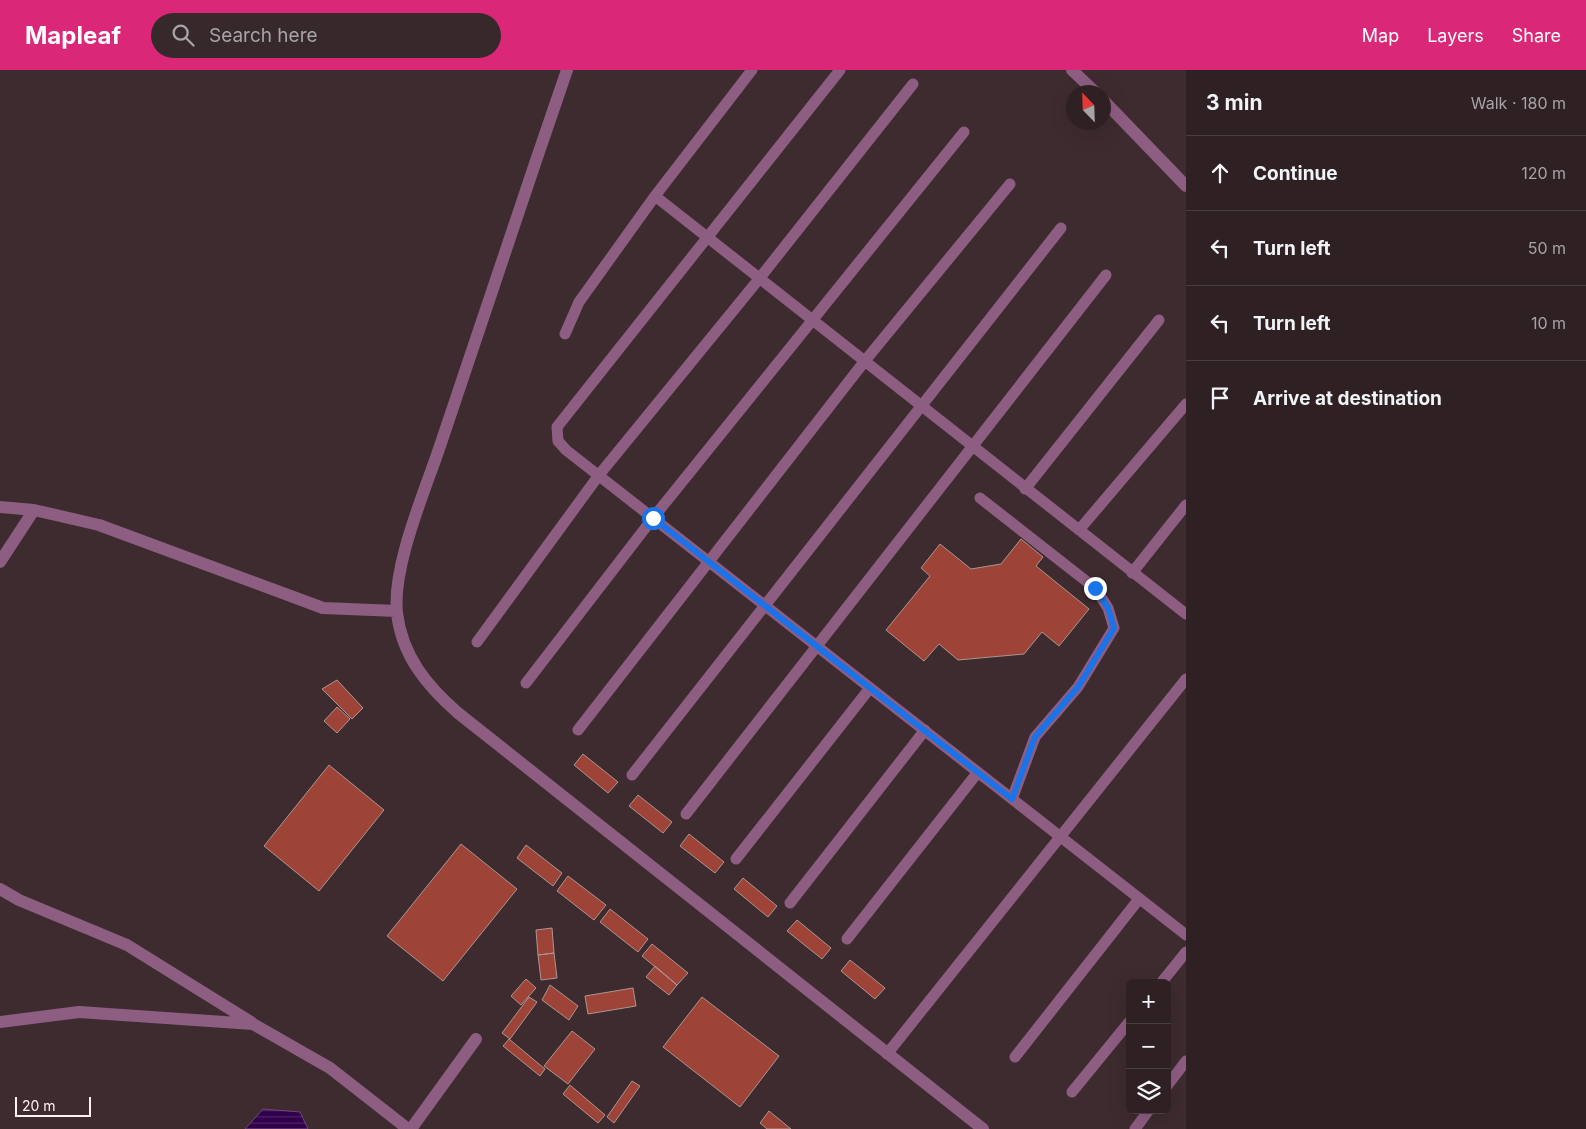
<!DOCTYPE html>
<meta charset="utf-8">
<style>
:root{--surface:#2e2023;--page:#36282b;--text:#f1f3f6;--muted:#a7a3a6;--line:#493e41;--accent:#db2777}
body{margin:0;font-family:Inter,sans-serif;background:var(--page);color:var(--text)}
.controls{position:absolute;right:15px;bottom:15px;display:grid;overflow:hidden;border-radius:8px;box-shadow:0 5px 20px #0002}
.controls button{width:45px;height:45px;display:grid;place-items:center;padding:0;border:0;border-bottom:1px solid var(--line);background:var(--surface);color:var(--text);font:25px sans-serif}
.compass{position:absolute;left:1066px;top:15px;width:45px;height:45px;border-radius:50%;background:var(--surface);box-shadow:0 5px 20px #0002;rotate:337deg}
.scale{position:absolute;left:15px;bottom:12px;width:76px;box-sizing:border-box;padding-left:5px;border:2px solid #fef1f4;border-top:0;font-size:14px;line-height:18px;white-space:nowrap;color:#fef1f4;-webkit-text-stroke:4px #3d2b2f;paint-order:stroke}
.stop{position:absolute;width:15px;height:15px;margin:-11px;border:4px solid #1a73e8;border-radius:50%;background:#fff}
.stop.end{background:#1a73e8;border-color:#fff;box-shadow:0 1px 5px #0008}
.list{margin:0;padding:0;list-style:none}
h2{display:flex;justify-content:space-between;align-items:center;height:65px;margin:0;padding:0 20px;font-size:21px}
h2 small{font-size:16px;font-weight:400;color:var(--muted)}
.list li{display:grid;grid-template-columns:32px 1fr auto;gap:15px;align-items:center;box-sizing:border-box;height:75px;padding:0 20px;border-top:1px solid var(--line)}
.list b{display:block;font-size:19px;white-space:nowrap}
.list em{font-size:16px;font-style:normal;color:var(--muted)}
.icon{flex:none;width:28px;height:28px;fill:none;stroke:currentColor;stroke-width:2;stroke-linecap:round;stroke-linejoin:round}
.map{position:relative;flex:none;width:1186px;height:1059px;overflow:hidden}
header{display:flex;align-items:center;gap:30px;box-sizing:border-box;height:70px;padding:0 25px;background:var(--accent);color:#fff}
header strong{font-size:24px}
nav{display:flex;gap:28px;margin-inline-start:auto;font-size:18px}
.search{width:350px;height:45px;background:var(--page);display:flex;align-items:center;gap:12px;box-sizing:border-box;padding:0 18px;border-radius:28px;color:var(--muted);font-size:19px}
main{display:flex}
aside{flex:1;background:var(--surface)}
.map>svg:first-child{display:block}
</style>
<header>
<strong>Mapleaf</strong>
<div class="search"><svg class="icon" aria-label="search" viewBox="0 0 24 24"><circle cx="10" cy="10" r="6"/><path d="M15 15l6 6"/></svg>Search here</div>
<nav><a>Map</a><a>Layers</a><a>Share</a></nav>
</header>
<main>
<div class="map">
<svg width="1186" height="1059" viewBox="0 0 1186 1059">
<defs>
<pattern id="water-rules" width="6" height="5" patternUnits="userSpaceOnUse" patternTransform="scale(1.25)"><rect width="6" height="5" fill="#30004a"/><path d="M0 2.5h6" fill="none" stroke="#4f2665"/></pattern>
</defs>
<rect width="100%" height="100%" fill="#3d2b2f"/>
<path fill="url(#water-rules)" stroke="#6e487d" d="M263,1039L300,1042L308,1059H245Z"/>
<path fill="#9e4337" stroke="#ad9692" d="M1021,469L1043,487L1036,496L1089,539L1059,576L1042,562L1024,584L958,590L939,574L924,591L886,560L930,506L921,498L940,474L971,499L1001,494Z
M337,610L363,638L352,649L322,619Z
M337,637L350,649L337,663L324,651Z
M583,684L618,712L608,723L574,695Z
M329,695L384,740L319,821L264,776Z
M638,725L672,752L663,763L629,736Z
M689,764L724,792L715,803L680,776Z
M461,774L517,819L443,911L387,866Z
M526,775L562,803L553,816L517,788Z
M568,806L606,835L594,850L557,821Z
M743,808L777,836L768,847L734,819Z
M610,839L648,869L638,882L600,852Z
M797,850L831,878L822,889L787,861Z
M552,858L554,883L538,885L536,860Z
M652,874L688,903L677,915L642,886Z
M554,883L557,908L541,910L538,885Z
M850,890L885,918L875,929L841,901Z
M655,896L677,915L669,925L646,907Z
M526,909L536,918L521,935L511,926Z
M550,915L578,936L569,950L542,930Z
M633,918L636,936L588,944L585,926Z
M529,927L537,932L510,969L502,963Z
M702,927L779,986L740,1037L663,977Z
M572,961L595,979L568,1014L544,996Z
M509,969L545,999L540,1006L503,976Z
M632,1011L640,1016L614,1053L607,1047Z
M570,1015L605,1045L598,1053L563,1024Z
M769,1041L791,1059H767L760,1053Z"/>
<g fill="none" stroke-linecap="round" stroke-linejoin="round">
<path stroke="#8e5d82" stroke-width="11" d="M752,0L655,126L1186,544
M840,0L557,357L558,371L566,380L1186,865
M565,264L579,232L655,126
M1025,419L1159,250
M980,428L1095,518L1108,538L1114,558L1078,617L1035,667L1012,729
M1079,460L1186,334
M1132,503L1186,435
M477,572L599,405L759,209L913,14
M526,613L653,448L964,62
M578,660L864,292L1010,114
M632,705L1061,158
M686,744L1106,205
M736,789L870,618
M790,833L925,660
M847,869L978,702
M1161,913L1186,882
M887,984L1186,609
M1015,987L1139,829
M1167,1016L1186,991
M1072,1022L1130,951
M1135,1059L1149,1040"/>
<path stroke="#8e5d82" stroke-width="12" d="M567,0C524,125 482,250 440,376C425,421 392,496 397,543C402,586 427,616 458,643L983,1059
M1072,0L1095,22
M1104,31L1186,116
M0,437L34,440L99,455L323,538L397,541
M0,492L34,440
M0,819L19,830L127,875L251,952
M0,952L79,942L253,954L330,998L408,1059
M411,1059L476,969"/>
</g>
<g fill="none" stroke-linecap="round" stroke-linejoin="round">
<path stroke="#1a73e8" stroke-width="6" d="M653,448L1012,729L1035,667L1078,617L1114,558L1108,538L1095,518"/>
</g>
</svg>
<div class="controls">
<button>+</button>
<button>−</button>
<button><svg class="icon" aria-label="layers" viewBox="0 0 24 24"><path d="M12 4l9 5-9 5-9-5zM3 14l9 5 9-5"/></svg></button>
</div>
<svg class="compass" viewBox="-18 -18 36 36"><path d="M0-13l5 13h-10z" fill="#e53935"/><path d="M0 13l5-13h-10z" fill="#a7a3a6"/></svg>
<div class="scale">20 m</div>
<div class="stop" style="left:653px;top:448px"></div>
<div class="stop end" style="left:1095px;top:518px"></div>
</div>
<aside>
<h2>3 min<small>Walk · 180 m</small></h2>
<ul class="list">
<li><svg class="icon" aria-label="ahead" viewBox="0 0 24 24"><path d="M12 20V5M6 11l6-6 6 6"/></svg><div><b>Continue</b></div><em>120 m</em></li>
<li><svg class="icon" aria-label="left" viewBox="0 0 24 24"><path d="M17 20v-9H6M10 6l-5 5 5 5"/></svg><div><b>Turn left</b></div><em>50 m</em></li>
<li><svg class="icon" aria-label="left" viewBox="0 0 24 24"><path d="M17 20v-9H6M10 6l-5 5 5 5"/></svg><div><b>Turn left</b></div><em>10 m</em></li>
<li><svg class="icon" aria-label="arrive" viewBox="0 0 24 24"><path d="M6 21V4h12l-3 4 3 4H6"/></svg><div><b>Arrive at destination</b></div></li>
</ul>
</aside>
</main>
